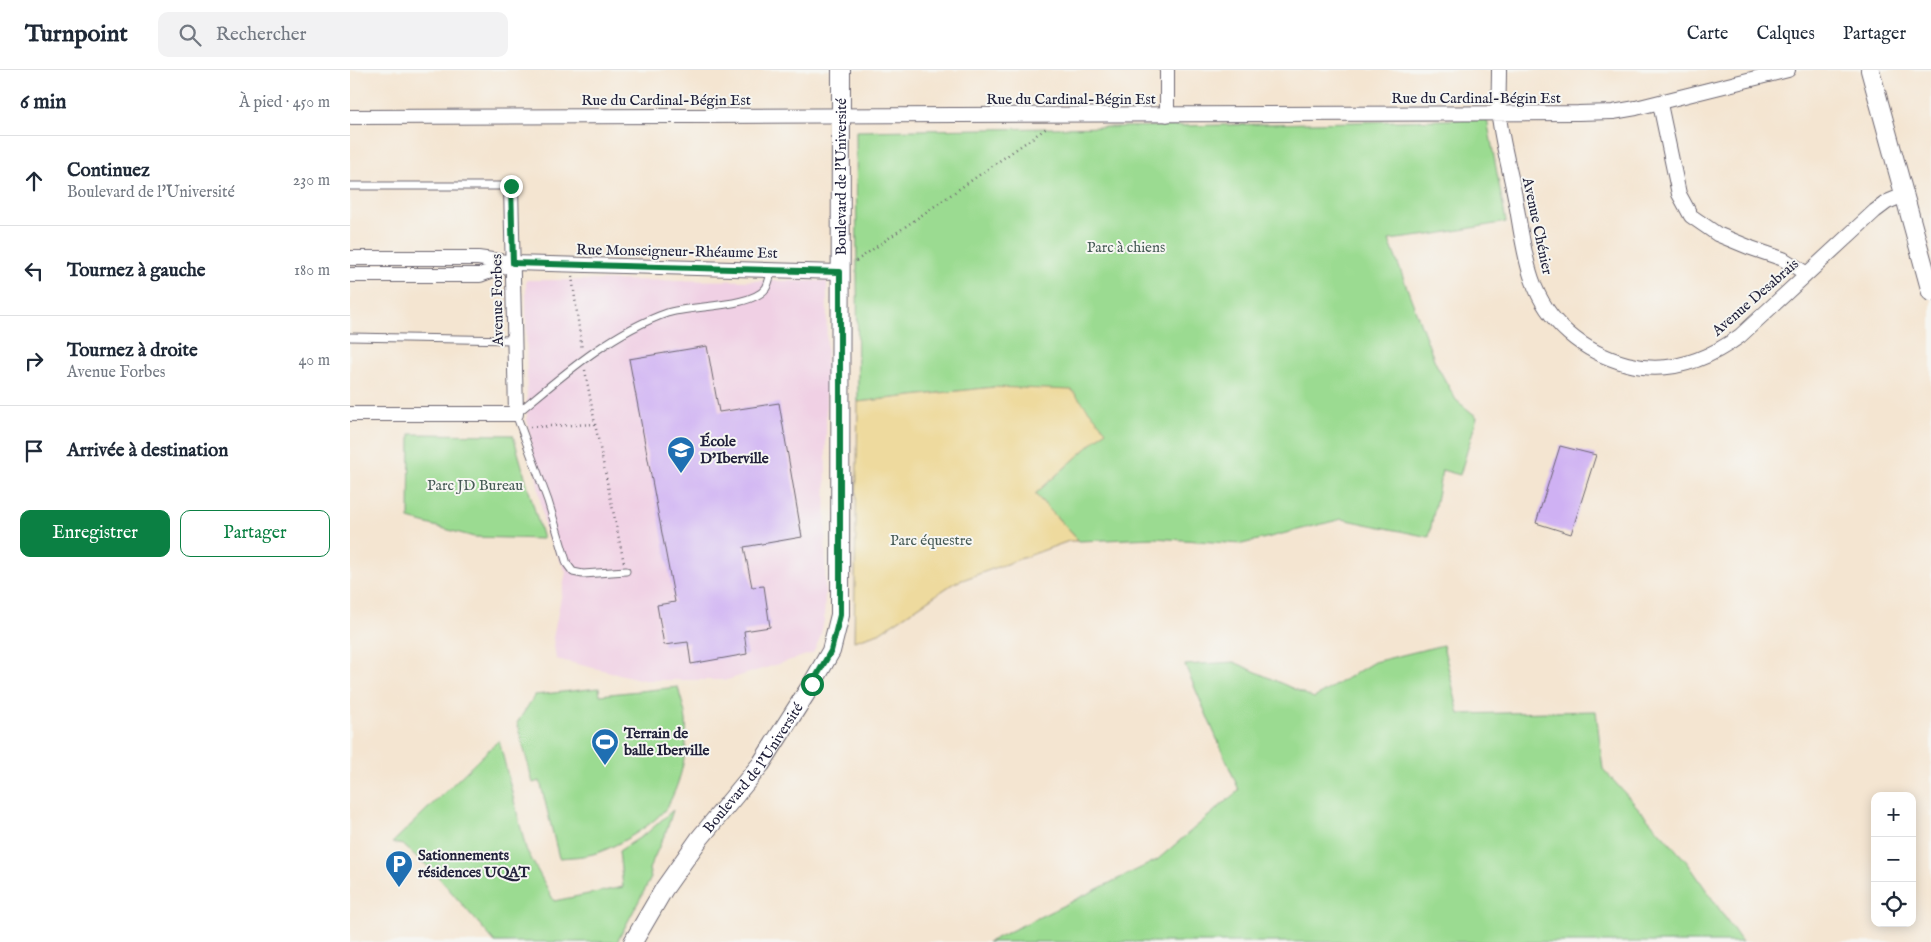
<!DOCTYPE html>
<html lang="fr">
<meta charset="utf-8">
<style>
:root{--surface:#fff;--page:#f2f2f3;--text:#1f2937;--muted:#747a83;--line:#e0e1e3;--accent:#0b8043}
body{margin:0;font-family:"IM FELL English",serif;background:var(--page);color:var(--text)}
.controls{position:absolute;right:15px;bottom:15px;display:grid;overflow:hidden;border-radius:10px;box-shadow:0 2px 12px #0003}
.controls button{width:45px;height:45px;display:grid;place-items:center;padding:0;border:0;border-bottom:1px solid var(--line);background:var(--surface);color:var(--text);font:25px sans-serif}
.stop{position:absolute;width:15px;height:15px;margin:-11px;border:4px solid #0b8043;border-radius:50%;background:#fff}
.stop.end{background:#0b8043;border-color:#fff;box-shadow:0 1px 5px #0008}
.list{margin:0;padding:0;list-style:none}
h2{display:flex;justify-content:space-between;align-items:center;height:65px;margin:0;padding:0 20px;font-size:21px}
h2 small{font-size:16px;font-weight:400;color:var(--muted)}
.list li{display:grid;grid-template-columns:32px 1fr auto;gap:15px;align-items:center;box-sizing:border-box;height:90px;padding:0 20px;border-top:1px solid var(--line)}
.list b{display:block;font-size:19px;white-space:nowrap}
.list p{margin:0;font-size:16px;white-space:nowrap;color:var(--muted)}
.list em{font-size:16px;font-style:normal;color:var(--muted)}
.actions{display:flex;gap:10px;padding:15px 20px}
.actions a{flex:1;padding:11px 0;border:1px solid var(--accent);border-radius:10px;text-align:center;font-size:18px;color:var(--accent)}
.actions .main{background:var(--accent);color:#fff}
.icon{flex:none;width:28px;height:28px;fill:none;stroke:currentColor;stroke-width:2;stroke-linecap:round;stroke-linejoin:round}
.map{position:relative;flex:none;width:1581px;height:872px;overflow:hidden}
header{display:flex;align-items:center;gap:30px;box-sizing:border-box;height:70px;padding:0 25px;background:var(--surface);border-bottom:1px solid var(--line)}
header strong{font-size:24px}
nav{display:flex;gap:28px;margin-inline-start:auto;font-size:18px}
.search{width:350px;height:45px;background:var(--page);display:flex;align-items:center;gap:12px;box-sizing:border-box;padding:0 18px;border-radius:10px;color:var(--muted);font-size:19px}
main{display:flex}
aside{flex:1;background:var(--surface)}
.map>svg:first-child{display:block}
</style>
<header>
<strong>Turnpoint</strong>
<div class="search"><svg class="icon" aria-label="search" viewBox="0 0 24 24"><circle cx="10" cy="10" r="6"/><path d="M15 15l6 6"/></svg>Rechercher</div>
<nav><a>Carte</a><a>Calques</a><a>Partager</a></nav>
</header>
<main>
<aside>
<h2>6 min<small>À pied · 450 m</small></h2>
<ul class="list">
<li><svg class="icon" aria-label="ahead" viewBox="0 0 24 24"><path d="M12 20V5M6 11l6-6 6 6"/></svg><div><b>Continuez</b><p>Boulevard de l'Université</p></div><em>230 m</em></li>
<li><svg class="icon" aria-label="left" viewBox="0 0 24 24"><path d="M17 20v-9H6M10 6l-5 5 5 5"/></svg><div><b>Tournez à gauche</b></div><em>180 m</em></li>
<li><svg class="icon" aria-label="right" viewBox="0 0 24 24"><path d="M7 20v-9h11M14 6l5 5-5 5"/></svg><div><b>Tournez à droite</b><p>Avenue Forbes</p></div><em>40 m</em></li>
<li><svg class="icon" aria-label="arrive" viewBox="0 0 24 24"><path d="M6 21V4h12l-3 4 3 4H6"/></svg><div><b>Arrivée à destination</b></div></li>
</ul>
<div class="actions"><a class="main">Enregistrer</a><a>Partager</a></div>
</aside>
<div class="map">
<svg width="1581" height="872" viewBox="0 0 1581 872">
<rect width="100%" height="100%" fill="#f6f6f2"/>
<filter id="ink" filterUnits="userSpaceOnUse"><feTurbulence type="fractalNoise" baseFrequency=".02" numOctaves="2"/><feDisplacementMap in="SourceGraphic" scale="10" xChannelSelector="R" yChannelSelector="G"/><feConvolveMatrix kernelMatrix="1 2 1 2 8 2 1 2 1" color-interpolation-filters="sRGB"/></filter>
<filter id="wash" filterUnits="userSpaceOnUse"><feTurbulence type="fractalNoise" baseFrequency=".0096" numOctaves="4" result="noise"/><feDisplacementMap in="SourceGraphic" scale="20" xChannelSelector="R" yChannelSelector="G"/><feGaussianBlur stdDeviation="1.12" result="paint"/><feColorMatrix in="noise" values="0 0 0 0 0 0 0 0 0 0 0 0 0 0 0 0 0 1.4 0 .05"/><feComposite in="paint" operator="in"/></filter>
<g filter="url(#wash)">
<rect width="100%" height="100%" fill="#f4e5d1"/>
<path fill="#f0d0e4" d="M176,210L477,211L475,525L474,550L470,568L463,583L377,610H294L206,589L203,568L216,502L195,459L177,349Z"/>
<path fill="#9bdb91" stroke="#5e7e66" d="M1137,49L1156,152L1087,164L1039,170L1085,292L1106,330L1127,347L1110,405L1092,400L1079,467L992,449L892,474L804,468L729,471L685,424L756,361L644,317L508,332L506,61L829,56Z
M60,364L163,365L193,469L124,467L59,449Z
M1093,575L1109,644L1246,641L1253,699L1337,792L1392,872H638L807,790L889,720L835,595L884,592L964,628L1024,592Z
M328,617C330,627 335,639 336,650C338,679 332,710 318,735C308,753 263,779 243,784C232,787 220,787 209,788L190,711L183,713L167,653L185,625L249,618L250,625Z
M149,670L176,779L204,831L273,817L269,781L297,763L323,740L317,759L299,799L301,808L267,872H145L83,801L53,775L42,773Z"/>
<path fill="#eeda9e" stroke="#887e6c" d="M644,317L722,320L756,361L685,424L729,471H719L604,513L529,563L504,571L508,332Z"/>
<g id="blocks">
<path fill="#cfb1f3" d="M357,276L369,342L429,333L452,467L394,477L402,517L414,516L420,557L394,561L397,584L341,594L338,572L314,575L307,535L325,532L279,289Z
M1210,376L1246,385L1221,464L1186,453Z"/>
</g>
</g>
<g filter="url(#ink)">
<use href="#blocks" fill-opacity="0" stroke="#6c6670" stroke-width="1"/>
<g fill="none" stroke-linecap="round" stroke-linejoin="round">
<g stroke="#6c6670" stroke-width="9">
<path id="service" d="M0,116H161
M0,267L164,270
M276,501L233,504L223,502L217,494L198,431L166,344C212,306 260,263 317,243C340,235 402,238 416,218C419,213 420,205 422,200"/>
</g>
<g stroke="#6c6670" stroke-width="16">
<path id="minor" d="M1149,0C1149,15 1148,31 1149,46C1152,73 1160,100 1165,127C1170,154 1173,183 1182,209C1197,253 1233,282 1277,294C1318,305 1357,290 1390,266L1525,141L1537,132L1554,125
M1310,34L1329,124L1341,146L1367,164L1401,178L1433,189L1457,204
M817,45V0
M0,47L1228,43L1263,42L1286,38L1438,0
M0,188H128L163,193L490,202
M0,205H130L160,194
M0,344H166L161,116"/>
</g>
<g stroke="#6c6670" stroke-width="20">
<g id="tertiary">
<path d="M1520,0L1581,222"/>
<path id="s1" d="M283,872L314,819L350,768L411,694L462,614L481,581L490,545L491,0"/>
</g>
</g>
<path stroke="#6c6670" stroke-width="2.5" stroke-dasharray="1 4" stroke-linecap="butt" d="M506,191L698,57
M222,206L232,280
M235,300L245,354L274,493
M180,357L244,354"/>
<use href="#service" stroke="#fff" stroke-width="7"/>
<use href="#minor" stroke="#fff" stroke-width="14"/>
<use href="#tertiary" stroke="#fff" stroke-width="18"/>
</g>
</g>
<g fill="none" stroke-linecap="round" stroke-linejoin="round" filter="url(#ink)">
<path stroke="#0b8043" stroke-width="6" d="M161,116L163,193L490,202V545L481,581L462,614"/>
</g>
<defs>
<g id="school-pin" transform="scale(1.4375)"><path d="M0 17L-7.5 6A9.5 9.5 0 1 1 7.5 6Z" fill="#1f6fb2" stroke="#f6f6f2"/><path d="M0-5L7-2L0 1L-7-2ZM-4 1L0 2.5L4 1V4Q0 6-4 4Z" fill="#fff"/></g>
<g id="stadium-pin" transform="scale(1.4375)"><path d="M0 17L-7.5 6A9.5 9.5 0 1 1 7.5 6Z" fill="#1f6fb2" stroke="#f6f6f2"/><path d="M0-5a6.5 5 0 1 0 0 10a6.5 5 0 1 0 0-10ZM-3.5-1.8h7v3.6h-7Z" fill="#fff"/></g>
<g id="parking-pin" transform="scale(1.4375)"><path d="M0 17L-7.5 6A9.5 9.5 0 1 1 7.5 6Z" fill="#1f6fb2" stroke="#f6f6f2"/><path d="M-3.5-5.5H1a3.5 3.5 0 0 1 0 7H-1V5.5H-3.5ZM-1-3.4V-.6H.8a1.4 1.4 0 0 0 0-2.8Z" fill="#fff"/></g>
</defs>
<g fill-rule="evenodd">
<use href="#school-pin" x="331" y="380"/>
<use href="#stadium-pin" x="255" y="672"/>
<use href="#parking-pin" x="49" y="794"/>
</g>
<g text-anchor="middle" stroke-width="4" stroke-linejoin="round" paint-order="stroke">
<g font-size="15" fill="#22223b" stroke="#f6f6f2">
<text x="1126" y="33">Rue du Cardinal-Bégin Est</text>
<text x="721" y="34">Rue du Cardinal-Bégin Est</text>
<text x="316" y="35">Rue du Cardinal-Bégin Est</text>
<text dy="5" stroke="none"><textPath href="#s1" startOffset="828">Boulevard de l'Université</textPath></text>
<text transform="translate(1188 156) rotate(78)" y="5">Avenue Chénier</text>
<text transform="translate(327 181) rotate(1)" y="5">Rue Monseigneur-Rhéaume Est</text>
<text transform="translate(1405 227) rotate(-41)" y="5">Avenue Desabrais</text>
<text transform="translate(147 230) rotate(-91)" y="5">Avenue Forbes</text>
<text dy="5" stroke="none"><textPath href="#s1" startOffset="212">Boulevard de l'Université</textPath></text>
</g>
<g font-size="15" fill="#465a55" stroke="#f6f6f2">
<text x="776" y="182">Parc à chiens</text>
<text x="125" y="420">Parc JD Bureau</text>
<text x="581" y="475">Parc équestre</text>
</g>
<g font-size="15" font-weight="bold" fill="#22223b" stroke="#f6f6f2" text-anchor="start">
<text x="350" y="376">École<tspan x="350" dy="17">D'Iberville</tspan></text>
<text x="274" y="668">Terrain de<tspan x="274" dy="17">balle Iberville</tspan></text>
<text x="68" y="790">Sationnements<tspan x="68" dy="17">résidences UQAT</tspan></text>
</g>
</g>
</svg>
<div class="controls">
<button>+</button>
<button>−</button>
<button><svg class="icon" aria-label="locate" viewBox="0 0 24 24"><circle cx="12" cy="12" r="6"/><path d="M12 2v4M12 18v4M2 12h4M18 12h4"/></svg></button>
</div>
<div class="stop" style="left:462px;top:614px"></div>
<div class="stop end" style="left:161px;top:116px"></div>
</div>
</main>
